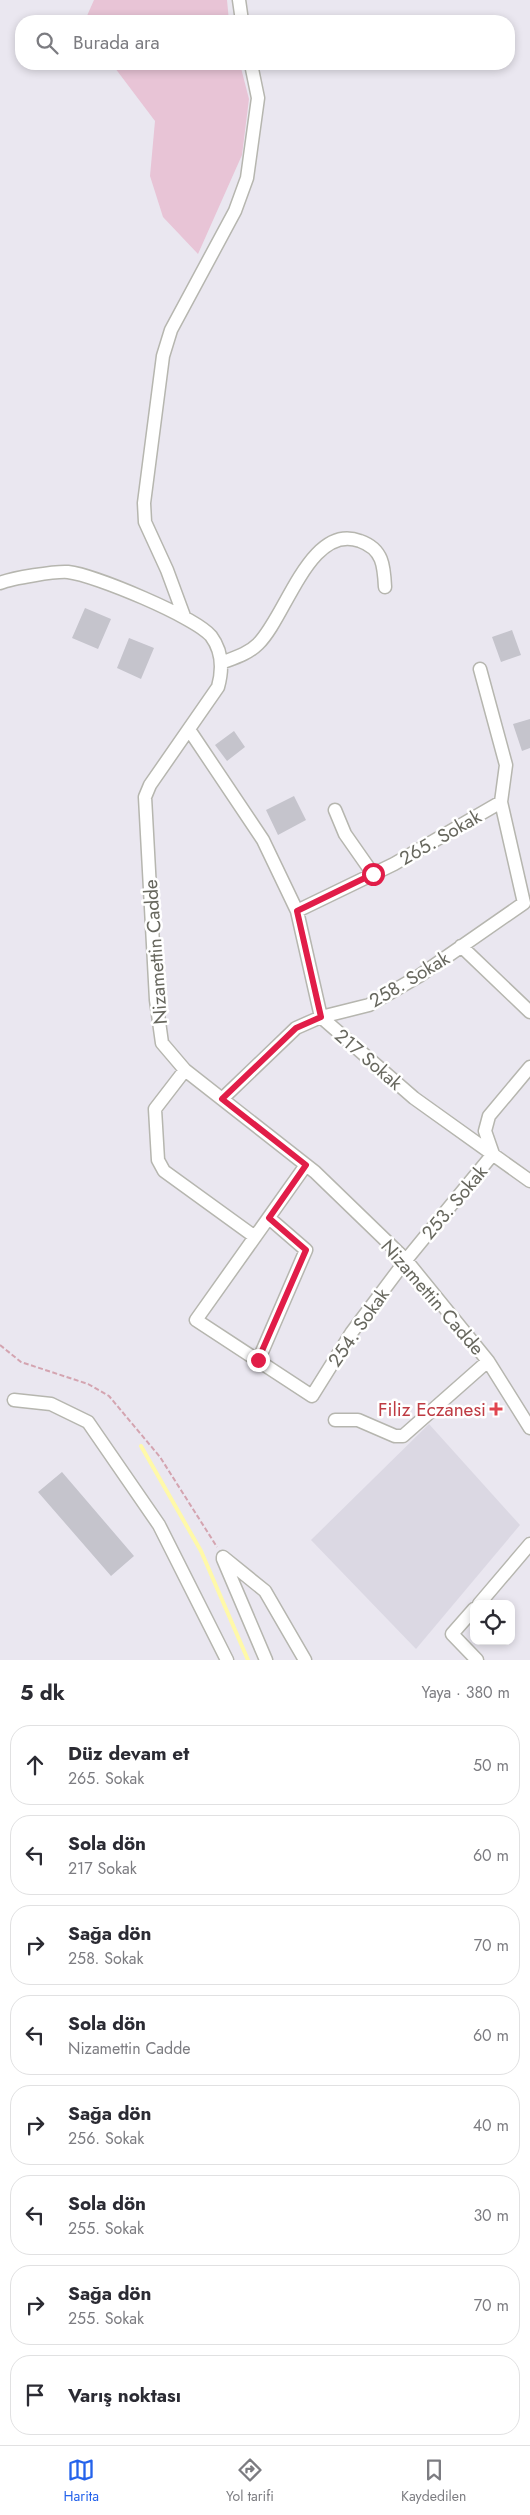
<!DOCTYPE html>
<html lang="tr">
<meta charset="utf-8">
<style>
:root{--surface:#fff;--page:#f7f7f7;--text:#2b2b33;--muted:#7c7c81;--line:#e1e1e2;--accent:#2563eb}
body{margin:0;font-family:Jost,sans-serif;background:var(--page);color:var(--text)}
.controls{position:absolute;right:15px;bottom:15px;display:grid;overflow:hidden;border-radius:10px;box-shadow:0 2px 8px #0003}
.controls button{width:45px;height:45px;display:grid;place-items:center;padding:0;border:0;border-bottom:1px solid var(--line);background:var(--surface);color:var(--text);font:25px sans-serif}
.stop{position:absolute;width:15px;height:15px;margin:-11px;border:4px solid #e11d48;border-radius:50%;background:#fff}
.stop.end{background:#e11d48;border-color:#fff;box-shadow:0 1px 5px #0008}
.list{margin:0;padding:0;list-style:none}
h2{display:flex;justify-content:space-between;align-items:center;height:65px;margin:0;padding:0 20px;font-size:21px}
h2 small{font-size:16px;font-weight:400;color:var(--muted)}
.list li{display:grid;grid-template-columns:32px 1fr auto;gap:15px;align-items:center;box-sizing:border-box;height:80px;margin:0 10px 10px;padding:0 10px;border:1px solid var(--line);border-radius:20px}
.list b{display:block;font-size:19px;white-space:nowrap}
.list p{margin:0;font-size:16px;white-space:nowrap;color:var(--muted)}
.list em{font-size:16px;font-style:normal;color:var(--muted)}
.icon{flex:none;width:28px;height:28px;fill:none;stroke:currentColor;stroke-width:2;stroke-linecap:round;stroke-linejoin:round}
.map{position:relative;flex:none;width:530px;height:1660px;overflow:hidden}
.search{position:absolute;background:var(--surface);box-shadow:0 2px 8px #0003;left:15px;right:15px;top:15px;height:55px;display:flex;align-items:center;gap:12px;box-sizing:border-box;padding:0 18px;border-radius:20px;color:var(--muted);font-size:19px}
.sheet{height:785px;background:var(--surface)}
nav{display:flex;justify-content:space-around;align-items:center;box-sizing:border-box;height:70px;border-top:1px solid var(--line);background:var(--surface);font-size:14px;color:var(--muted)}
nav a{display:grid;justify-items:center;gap:2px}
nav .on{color:var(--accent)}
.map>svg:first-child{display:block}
</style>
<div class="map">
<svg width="530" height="1660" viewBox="0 0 530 1660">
<rect width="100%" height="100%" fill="#eae7f0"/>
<path fill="#dbd8e3" d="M429,1424L520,1525L416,1649L311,1540Z"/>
<path fill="#e8c4d6" d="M94,0H227L229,21H88L86,18Z
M112,64H240L249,99L242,155L198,254L163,217L150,176L155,121Z"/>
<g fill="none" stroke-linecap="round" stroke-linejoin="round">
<path stroke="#fff9a9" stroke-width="4" d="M141,1446L201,1551L248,1660"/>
</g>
<path fill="#c5c4cc" d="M85,608L111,619L98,649L72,638Z
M512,630L521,655L501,662L492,637Z
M129,638L154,648L141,679L117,668Z
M530,719V748L522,751L513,724Z
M234,731L245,747L227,761L215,745Z
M294,796L306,820L278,835L266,810Z
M62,1472L134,1556L111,1576L38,1492Z"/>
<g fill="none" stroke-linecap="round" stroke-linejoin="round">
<g stroke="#b6b6af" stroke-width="15">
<path id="minor" d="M239,0L242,21
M0,583C12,578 56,571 68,572C95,575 195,617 211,636C223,652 223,669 218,687L150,785L145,797L156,1000L162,1043L185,1070L315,1172L406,1260L488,1361L530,1428
M184,616L167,570L145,522L144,503L163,356L171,330L235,211L247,178L258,98L251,64
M221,663C234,658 248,654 258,644C286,617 310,522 360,541C383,549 384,566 385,587
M480,669L506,765L501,802L524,903
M190,731L263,840L297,911L321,1017L414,1098L530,1181
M335,810L345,834L373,874
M297,911L394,864L501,802
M461,946L530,1012
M185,1070L155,1109L158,1160L164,1171L255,1237
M222,1099L296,1028L321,1017L369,1005L419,976L524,903
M306,1165L196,1320L312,1396L352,1332L406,1260L493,1154L485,1131L489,1116L530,1067
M258,1361L306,1250L269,1218
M14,1400L51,1404L88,1422L159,1525L227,1660
M335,1420H358L395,1436H403L488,1361
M223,1557L265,1591L305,1660
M223,1559L266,1660
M479,1604L530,1544
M474,1609L452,1634L477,1660"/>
</g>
<path stroke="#d4a4b0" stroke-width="2" stroke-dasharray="5 2.5" stroke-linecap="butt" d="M0,1345L21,1362L88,1384L109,1396L160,1457L217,1547"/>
<use href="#minor" stroke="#fff" stroke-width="12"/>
</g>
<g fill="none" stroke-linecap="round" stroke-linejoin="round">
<path stroke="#e11d48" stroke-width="6" d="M258,1360L306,1250L269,1218L306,1165L222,1099L296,1028L321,1017L297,911L373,874"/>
</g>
<path fill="#e0444e" stroke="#fff" stroke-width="2" d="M493.5 1401.5h5v5h5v5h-5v5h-5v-5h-5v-5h5z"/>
<g text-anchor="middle" stroke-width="5" stroke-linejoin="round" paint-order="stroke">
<g font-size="19" fill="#67675e" stroke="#fff">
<text transform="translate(440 837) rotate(-30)" y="7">265. Sokak</text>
<text transform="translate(155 952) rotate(-94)" y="7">Nizamettin Cadde</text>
<text transform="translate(409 979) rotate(-31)" y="7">258. Sokak</text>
<text transform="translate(369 1059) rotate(41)" y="7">217 Sokak</text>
<text transform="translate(454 1202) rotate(-50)" y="7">253. Sokak</text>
<text transform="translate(433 1297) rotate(49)" y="7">Nizamettin Cadde</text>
<text transform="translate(358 1327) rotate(-55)" y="7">254. Sokak</text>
</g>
<g font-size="19" fill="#be3a42" stroke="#fff" text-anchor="end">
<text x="486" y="1416">Filiz Eczanesi</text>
</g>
</g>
</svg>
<div class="controls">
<button><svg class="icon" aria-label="locate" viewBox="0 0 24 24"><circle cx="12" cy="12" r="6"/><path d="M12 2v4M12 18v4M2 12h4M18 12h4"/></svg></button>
</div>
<div class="stop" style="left:373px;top:874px"></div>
<div class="stop end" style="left:258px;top:1360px"></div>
<div class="search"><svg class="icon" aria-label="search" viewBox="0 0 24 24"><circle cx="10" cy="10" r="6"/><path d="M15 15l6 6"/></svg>Burada ara</div>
</div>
<section class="sheet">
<h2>5 dk<small>Yaya · 380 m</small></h2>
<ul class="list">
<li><svg class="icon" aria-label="ahead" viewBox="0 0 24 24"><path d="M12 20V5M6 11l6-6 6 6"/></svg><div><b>Düz devam et</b><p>265. Sokak</p></div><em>50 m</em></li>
<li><svg class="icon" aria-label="left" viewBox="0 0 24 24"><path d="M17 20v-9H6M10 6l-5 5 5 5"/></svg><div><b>Sola dön</b><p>217 Sokak</p></div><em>60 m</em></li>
<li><svg class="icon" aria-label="right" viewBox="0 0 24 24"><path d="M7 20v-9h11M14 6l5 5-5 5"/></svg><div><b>Sağa dön</b><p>258. Sokak</p></div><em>70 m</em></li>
<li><svg class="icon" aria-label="left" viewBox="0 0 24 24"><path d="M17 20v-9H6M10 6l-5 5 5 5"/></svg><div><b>Sola dön</b><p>Nizamettin Cadde</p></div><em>60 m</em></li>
<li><svg class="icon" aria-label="right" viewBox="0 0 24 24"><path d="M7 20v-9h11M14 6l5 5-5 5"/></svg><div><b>Sağa dön</b><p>256. Sokak</p></div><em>40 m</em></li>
<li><svg class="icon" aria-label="left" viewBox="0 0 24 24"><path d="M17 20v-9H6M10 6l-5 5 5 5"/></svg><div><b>Sola dön</b><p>255. Sokak</p></div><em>30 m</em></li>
<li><svg class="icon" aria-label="right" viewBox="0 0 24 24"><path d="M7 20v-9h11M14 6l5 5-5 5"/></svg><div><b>Sağa dön</b><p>255. Sokak</p></div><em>70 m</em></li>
<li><svg class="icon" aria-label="arrive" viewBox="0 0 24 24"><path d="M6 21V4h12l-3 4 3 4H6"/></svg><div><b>Varış noktası</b></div></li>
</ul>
</section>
<nav>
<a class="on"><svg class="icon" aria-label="map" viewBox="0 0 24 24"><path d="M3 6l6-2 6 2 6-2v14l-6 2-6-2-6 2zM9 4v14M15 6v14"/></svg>Harita</a>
<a><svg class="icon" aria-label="directions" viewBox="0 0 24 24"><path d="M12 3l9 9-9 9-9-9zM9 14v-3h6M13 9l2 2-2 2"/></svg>Yol tarifi</a>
<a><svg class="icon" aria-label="saved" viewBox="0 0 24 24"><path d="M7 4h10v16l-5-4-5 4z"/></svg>Kaydedilen</a>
</nav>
